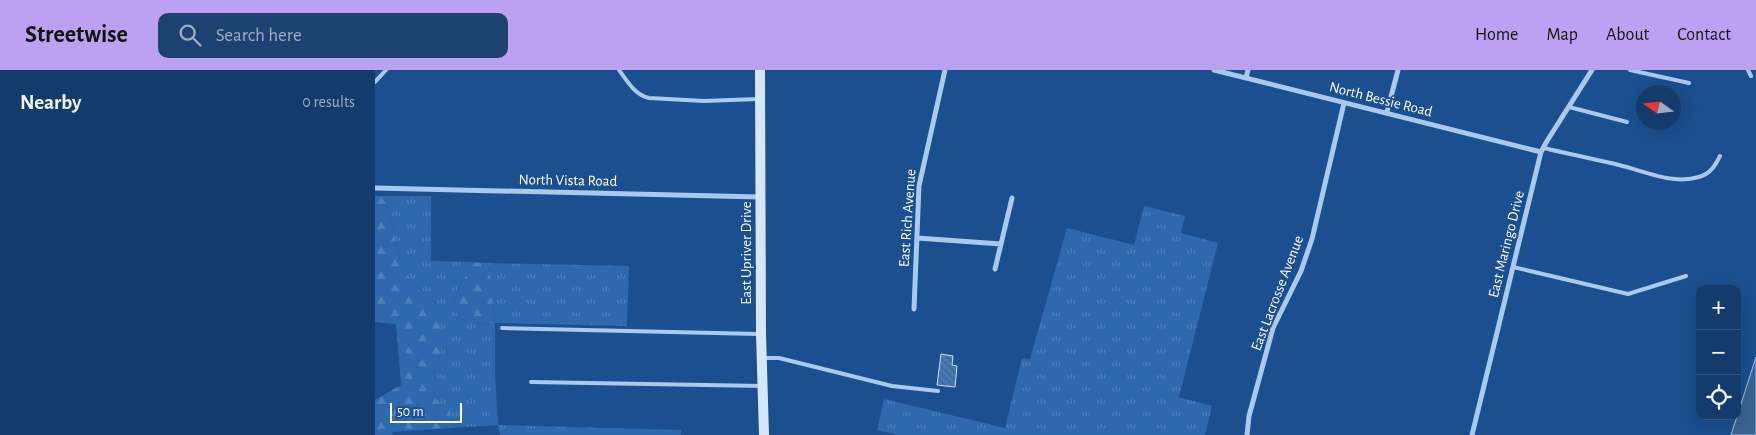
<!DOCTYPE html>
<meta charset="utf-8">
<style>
:root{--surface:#143b6b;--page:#1d4271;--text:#f1f3f6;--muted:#9dadc1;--line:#33557e;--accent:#bca0f2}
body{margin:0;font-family:"Alegreya Sans",sans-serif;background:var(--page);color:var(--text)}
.controls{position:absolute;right:15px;bottom:15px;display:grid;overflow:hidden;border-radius:10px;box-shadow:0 5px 20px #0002}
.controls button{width:45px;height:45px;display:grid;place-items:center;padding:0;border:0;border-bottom:1px solid var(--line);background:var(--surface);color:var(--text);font:25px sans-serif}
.compass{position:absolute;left:1261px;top:15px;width:45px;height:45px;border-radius:50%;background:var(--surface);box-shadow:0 5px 20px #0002;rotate:284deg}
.scale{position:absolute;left:15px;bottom:12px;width:72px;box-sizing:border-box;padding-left:5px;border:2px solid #fff;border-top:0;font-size:14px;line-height:18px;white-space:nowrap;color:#fff;-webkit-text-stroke:4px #1b4f8f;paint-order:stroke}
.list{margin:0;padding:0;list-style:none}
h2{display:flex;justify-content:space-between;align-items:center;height:65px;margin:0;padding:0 20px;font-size:21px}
h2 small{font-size:16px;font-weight:400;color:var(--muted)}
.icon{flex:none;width:28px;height:28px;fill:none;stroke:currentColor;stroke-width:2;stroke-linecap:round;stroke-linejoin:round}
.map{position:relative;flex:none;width:1381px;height:365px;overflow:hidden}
header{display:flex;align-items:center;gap:30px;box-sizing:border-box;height:70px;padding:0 25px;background:var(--accent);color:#111}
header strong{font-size:24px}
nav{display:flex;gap:28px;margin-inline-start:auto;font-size:18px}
.search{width:350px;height:45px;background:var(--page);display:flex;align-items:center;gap:12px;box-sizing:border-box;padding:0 18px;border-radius:10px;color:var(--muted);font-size:19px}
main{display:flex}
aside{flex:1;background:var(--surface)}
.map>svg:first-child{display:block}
</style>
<header>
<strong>Streetwise</strong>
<div class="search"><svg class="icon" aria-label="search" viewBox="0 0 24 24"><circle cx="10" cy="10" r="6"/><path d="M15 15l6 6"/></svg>Search here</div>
<nav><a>Home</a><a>Map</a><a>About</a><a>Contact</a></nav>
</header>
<main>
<aside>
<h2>Nearby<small>0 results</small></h2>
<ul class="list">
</ul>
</aside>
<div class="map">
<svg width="1381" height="365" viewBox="0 0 1381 365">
<defs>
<pattern id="grass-tufts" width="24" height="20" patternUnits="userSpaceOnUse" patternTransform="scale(1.25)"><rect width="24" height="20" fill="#2e69ad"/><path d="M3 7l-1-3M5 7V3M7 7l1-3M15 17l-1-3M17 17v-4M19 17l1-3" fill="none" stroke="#4d80b9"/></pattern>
<pattern id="forest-firs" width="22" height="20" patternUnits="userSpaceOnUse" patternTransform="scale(1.25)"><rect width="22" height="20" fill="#2e69ad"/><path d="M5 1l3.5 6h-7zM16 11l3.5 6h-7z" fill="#4d80b9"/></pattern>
<pattern id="building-back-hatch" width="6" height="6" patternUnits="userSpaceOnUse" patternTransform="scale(1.25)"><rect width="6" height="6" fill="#4478b7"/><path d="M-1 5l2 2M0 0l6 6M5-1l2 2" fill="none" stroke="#486282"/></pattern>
</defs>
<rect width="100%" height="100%" fill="#1b4f8f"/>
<path fill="url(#grass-tufts)" d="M10,126H56V191L94,192L92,204L80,224L78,237L86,249L104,254L120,253L114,193L254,196L252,256L120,253V304L123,355L306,360V365H125L123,355L77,358L78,350L75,341L62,331L58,322V307L66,285L57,231L37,214L28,203Z
M769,136L810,146L806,163L843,173L804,327L837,336L830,365H522L502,360L509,329L630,358L647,288L655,289L692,158L759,175Z"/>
<path fill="url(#forest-firs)" d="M0,126H10L28,203L37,214L57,231L66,254V285L58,307V322L62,331L75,341L78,350L77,358L18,362L17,365H0V330L26,315L21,254L0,252Z
M94,192L114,193L120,253L104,254L86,249L78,237L80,224L92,204Z"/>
<path fill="#3c6290" stroke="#9cc4f0" d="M1381,287V365H1356Z"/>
<path fill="url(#building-back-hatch)" stroke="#cfe3fa" d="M566,284L578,286L577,295L582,296L580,317L562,315Z"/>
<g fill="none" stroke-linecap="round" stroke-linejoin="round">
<path stroke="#a9c9ee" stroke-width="4" d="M244,0C253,12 260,25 274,28L329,31L383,29
M1255,0L1314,13
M1373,0L1376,6
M0,12L11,0
M1194,37L1252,52
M1169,78C1194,84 1219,89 1244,95C1269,101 1297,115 1324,107C1335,104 1340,96 1345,86
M1138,197L1253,224L1311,206
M127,258L384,264
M387,288H404L517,316L563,321
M156,312L388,316"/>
<path stroke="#a9c9ee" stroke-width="5" d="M839,0L1166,82
M871,8L873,0
M1012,42L1023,0
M0,118L385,127
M542,168L626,174
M620,199L637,128
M539,239L544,116L570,0
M872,365L874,346L898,258L926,201L937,169L969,33
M1097,365L1166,82L1172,71L1217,0"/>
<path stroke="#d6e6fa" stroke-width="10" d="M385,0L386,264L389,365"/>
</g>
<g text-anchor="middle" stroke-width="4" stroke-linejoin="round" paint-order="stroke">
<g font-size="15" fill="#fff" stroke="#1b4f8f">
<text transform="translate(1006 29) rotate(14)" y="5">North Bessie Road</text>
<text transform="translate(193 110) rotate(1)" y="5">North Vista Road</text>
<text transform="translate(532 148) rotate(-86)" y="5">East Rich Avenue</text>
<text transform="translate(1131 174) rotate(-76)" y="5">East Maringo Drive</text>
<text transform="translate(371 183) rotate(-90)" y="5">East Upriver Drive</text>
<text transform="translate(902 223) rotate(-69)" y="5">East Lacrosse Avenue</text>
</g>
</g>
</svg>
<div class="controls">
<button>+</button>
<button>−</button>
<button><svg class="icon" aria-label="locate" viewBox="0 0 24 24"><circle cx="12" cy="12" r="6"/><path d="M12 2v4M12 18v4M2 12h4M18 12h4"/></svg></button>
</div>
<svg class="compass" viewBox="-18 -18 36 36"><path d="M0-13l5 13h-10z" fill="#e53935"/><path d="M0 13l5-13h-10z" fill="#9dadc1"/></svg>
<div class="scale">50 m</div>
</div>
</main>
